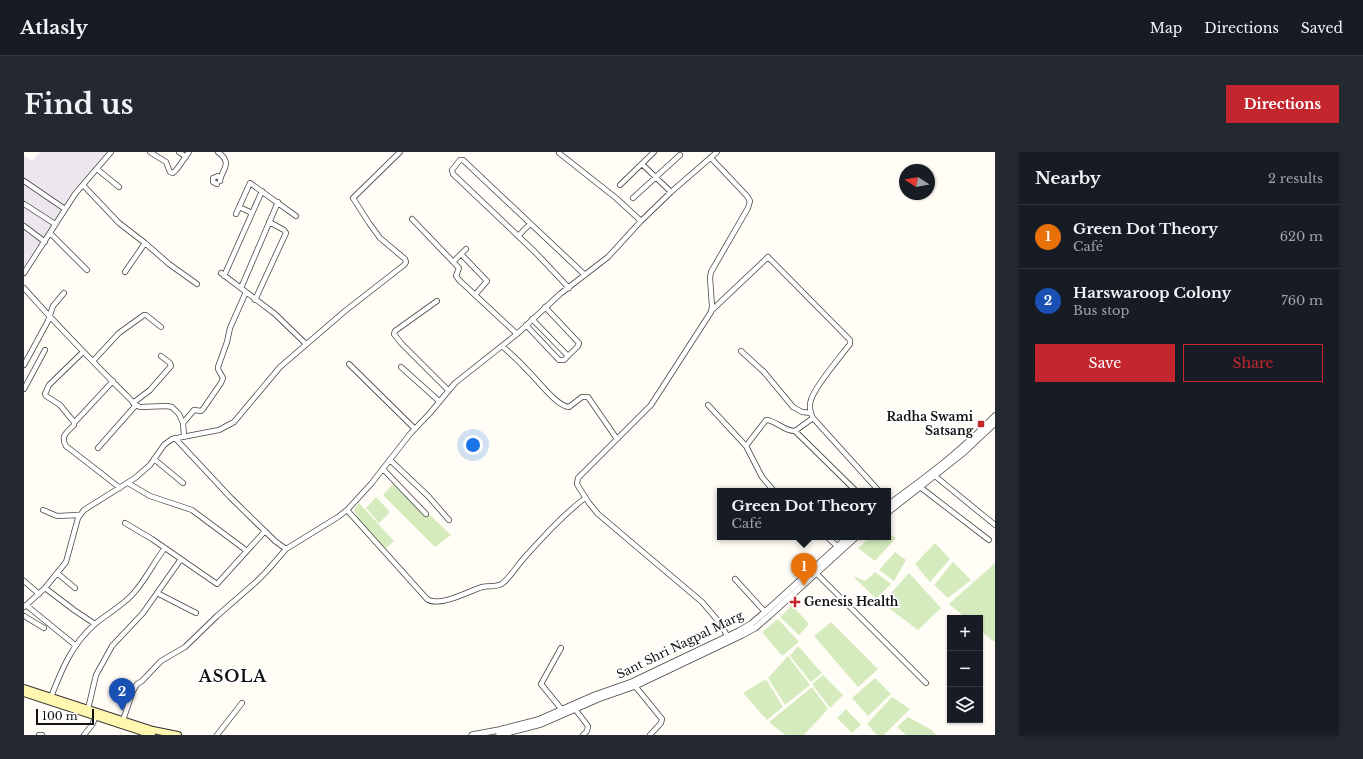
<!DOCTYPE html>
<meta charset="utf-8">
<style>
:root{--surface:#171b24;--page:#242831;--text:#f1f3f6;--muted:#9ea1a6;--line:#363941;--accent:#c4262e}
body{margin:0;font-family:"Libre Baskerville",serif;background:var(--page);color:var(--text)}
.controls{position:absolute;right:12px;bottom:12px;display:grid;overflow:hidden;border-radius:0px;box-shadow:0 1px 3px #0004}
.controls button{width:36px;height:36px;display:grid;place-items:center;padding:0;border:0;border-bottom:1px solid var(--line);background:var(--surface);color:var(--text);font:20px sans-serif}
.compass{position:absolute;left:875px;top:12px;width:36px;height:36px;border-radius:50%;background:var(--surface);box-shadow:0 1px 3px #0004;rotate:281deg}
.scale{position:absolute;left:12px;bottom:10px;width:58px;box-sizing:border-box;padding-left:4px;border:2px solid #111;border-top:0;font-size:11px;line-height:14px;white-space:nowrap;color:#111;-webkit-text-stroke:3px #fff;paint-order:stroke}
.you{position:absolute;left:449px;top:293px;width:14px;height:14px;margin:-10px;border:3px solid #fff;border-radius:50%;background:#1a73e8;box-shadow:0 0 0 6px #1a73e833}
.badge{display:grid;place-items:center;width:26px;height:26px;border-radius:50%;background:var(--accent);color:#fff;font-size:13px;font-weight:700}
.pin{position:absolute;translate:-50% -33px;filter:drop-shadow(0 1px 2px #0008)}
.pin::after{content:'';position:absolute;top:21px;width:14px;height:12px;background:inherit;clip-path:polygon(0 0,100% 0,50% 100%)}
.popup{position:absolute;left:693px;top:336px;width:174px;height:52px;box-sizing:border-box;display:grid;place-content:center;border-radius:0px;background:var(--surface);filter:drop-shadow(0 1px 3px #0005);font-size:13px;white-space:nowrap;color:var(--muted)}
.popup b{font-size:15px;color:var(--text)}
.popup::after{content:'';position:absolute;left:50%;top:100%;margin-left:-8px;border:8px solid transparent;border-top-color:var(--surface)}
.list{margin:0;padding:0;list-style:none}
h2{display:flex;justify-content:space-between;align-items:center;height:52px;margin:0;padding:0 16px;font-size:17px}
h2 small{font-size:13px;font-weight:400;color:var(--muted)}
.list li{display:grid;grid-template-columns:26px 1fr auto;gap:12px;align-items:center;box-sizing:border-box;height:64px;padding:0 16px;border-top:1px solid var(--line)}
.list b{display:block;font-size:15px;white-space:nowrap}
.list p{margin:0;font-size:13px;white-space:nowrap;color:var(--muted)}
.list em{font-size:13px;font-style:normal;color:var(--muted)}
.actions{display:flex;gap:8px;padding:12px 16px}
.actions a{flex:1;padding:9px 0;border:1px solid var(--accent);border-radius:0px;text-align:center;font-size:14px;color:var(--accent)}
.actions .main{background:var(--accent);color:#fff}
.icon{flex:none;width:22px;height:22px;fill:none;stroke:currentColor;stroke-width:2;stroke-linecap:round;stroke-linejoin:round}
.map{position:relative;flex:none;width:971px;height:583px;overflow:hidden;border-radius:0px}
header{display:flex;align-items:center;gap:24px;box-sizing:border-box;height:56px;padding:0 20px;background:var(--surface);border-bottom:1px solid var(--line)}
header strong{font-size:19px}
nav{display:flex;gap:22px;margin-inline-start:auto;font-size:14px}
.intro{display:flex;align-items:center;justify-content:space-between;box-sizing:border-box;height:96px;padding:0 24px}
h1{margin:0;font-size:28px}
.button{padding:10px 18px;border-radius:0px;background:var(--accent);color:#fff;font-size:14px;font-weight:700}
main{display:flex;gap:24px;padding:0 24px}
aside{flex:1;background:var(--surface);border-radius:0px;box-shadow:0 1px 3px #0004}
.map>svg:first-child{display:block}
</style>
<header>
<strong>Atlasly</strong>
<nav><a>Map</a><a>Directions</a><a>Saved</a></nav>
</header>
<div class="intro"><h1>Find us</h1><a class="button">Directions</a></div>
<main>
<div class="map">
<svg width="971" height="583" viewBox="0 0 971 583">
<rect width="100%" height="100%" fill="#fffdf5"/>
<path fill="#eee6ef" d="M16,0H29L31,1L32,0H82L74,12L47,41L24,79L0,115V4L8,9Z"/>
<path fill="#d5ebbd" d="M371,330L427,383L411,395L359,343Z
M352,345L366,360L355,371L342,356Z
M335,351L370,389L360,398C349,385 335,373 330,357Z
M864,381L872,386L851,409L834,396L847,385H864Z
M911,391L926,407L906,430L891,412Z
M871,400L882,408L870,429L855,418Z
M929,410L947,428L924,446L910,433Z
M971,411V489L970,490L956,478V466H942L925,452Z
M851,420L867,432L852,447L829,424L841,429Z
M885,421L917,456L894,478L858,451Z
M768,453L785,472L775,483L756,465Z
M754,467L775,490L758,504L738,480Z
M807,470L854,517L834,535L790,484Z
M774,494L798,521L787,530L766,504Z
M764,504L786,533L761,553L744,526Z
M799,523L819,543L806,556L788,532Z
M851,526L867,542L844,564L828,546Z
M742,527L759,555L743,568L719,541Z
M788,535L804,557L780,583H761L745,570Z
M868,545L886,557L860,583H853L843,572Z
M822,557L837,573L828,581L813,566Z
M884,565L908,578L912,583H882L873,575Z"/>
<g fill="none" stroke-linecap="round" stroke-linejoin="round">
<g stroke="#444" stroke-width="6">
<path id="minor" d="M126,0L142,10L146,20L149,21L153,17L165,0
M155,0L162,5
M194,0C210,12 197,18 196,29
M535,1L592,46L617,69
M687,6L723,44L726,49L724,56L687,120L686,126L688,154L687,160L627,253L554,326L553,332L556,337L565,351L574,362L678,450L696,471L705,487
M618,12L647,40
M73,17L95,35
M0,29L41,57
M193,32L189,30V26L194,24L196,26
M59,33L95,71L121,91L145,112L173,132
M596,33L630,0
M609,46L656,3
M0,52L31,72
M215,55L228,61
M212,62L226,31L272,64
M388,67L435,116L432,124L435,128L493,182
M0,74L21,90
M26,81L63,118
M494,84L506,72
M437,102L463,129L451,143
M429,110L442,97
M101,120L121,91
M0,121L51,42L87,0
M197,121L251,162L282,192
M200,124L238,39
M0,136C36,177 74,215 112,253L116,255L143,254L148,255L155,262L159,271L160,284
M217,136L254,50
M545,136L511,100L429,22L428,18L436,8H439L561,123
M231,148L262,81L260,78L245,70
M413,149L371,179L370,182L377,191L424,238
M688,158L744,105L826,188V192C817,204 790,235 787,248C785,253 786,261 789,266L855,339
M508,167L544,204
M502,173L535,208H540L554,194L555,191L521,155
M478,194C487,202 495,209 503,218C513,227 532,254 545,255L558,245H564L593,287
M717,199L740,220L769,255L778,260L787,261
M59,200L25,233L21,242L22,244L36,253L50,270V273C43,280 36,284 42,294L96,336
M69,209L95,181L120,163H122L137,175
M325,212L391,277
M0,213L24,169L29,154L40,141
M377,215L415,249
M0,237L21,198
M109,251L126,238L147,214L146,211L137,204
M684,253L722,294L738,325L750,339
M50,271L89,229
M159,271L170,258L177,259L179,257L197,231L199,226L194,217V215L203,190L206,176L222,140
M771,279L832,339
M151,286L207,346L251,389L262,397
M722,294L742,268C752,268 759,279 771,279L789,266
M74,296L112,253
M130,307L159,331
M366,308L404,344L425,368
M359,317L402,362
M911,324L971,373
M104,331L126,344L168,358L223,399
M896,335L965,388
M561,346C539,363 519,385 500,406C493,414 487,424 479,431C473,436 465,433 458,435C445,439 415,456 403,447L323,358L347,332L386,282L406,261L431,231L493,182L536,142L584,105L617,69L647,40L693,0
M19,358L33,364L55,363
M101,371L128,387L193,432L241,379
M803,385L813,394
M33,421L51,436
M792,421L902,531
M711,427L741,460
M0,429L15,442
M21,436L50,458L71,472
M133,441L172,461
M2,453L51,493
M0,455L21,436L42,410L54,366L60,358L111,326L126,313L140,293L148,287L195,278L210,270L256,215L321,159L380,113L382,110L381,107L356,86L345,71L329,46L376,0
M0,464L20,476
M537,496L517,532L539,559
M611,534L638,567L637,571L626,583
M27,545C38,517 48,492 71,472C83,462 96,455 107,444C121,430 129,411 141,396
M64,557L72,523L88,494L119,461L157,407
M551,557L564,574L563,579L559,583
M99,568L109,539L113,532L118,529L137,509L161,495L193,464L232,430L242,420L262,397L314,365L323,358
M15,583H18
M60,583L68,573L72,564
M193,583L218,551"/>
</g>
<g stroke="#444" stroke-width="7">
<path id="tertiary" d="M864,353C901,326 939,298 971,264
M864,360L939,301L971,271
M448,583L475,578L514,568L571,543L608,530L715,479L727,472L741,460L824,385
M475,583L517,572L574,547L611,534L718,483L731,476L745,464L832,385"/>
</g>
<g stroke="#333" stroke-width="8">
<path id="secondary" d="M0,536L129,578L154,583
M0,541L128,583"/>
</g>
<use href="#minor" stroke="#fff" stroke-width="4.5"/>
<use href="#tertiary" stroke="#fff" stroke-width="5.5"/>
<use href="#secondary" stroke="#fff6b0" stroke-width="6"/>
</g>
<g fill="#c4262e" stroke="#fff" stroke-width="1.5">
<rect x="953" y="268" width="8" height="8" rx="2"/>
<path d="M769 444h4v4h4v4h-4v4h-4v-4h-4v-4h4z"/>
</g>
<g text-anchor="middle" stroke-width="4" stroke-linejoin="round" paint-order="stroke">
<g font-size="12" font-weight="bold" fill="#111" stroke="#fff" text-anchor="end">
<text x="949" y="269">Radha Swami<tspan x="949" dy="14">Satsang</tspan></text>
<text x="780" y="454" text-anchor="start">Genesis Health</text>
</g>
<g font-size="12" fill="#111" stroke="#fff">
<text transform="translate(656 493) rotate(-26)" y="4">Sant Shri Nagpal Marg</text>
</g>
<g font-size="16" font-weight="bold" letter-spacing="1" fill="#111" stroke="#fff">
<text x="209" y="530">ASOLA</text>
</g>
</g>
</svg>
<div class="controls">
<button>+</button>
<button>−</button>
<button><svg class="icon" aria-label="layers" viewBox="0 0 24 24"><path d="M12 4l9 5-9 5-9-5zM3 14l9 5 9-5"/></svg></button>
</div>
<svg class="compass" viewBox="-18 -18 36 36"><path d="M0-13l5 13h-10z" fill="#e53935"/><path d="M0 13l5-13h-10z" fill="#9ea1a6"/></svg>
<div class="scale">100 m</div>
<div class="you"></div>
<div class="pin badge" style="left:780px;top:434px;background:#e8710a">1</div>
<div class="popup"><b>Green Dot Theory</b>Café</div>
<div class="pin badge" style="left:98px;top:559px;background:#1a4fb4">2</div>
</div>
<aside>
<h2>Nearby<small>2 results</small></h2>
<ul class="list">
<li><span class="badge" style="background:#e8710a">1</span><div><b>Green Dot Theory</b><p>Café</p></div><em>620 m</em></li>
<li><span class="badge" style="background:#1a4fb4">2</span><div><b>Harswaroop Colony</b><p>Bus stop</p></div><em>760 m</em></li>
</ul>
<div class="actions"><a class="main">Save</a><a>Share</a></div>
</aside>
</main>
